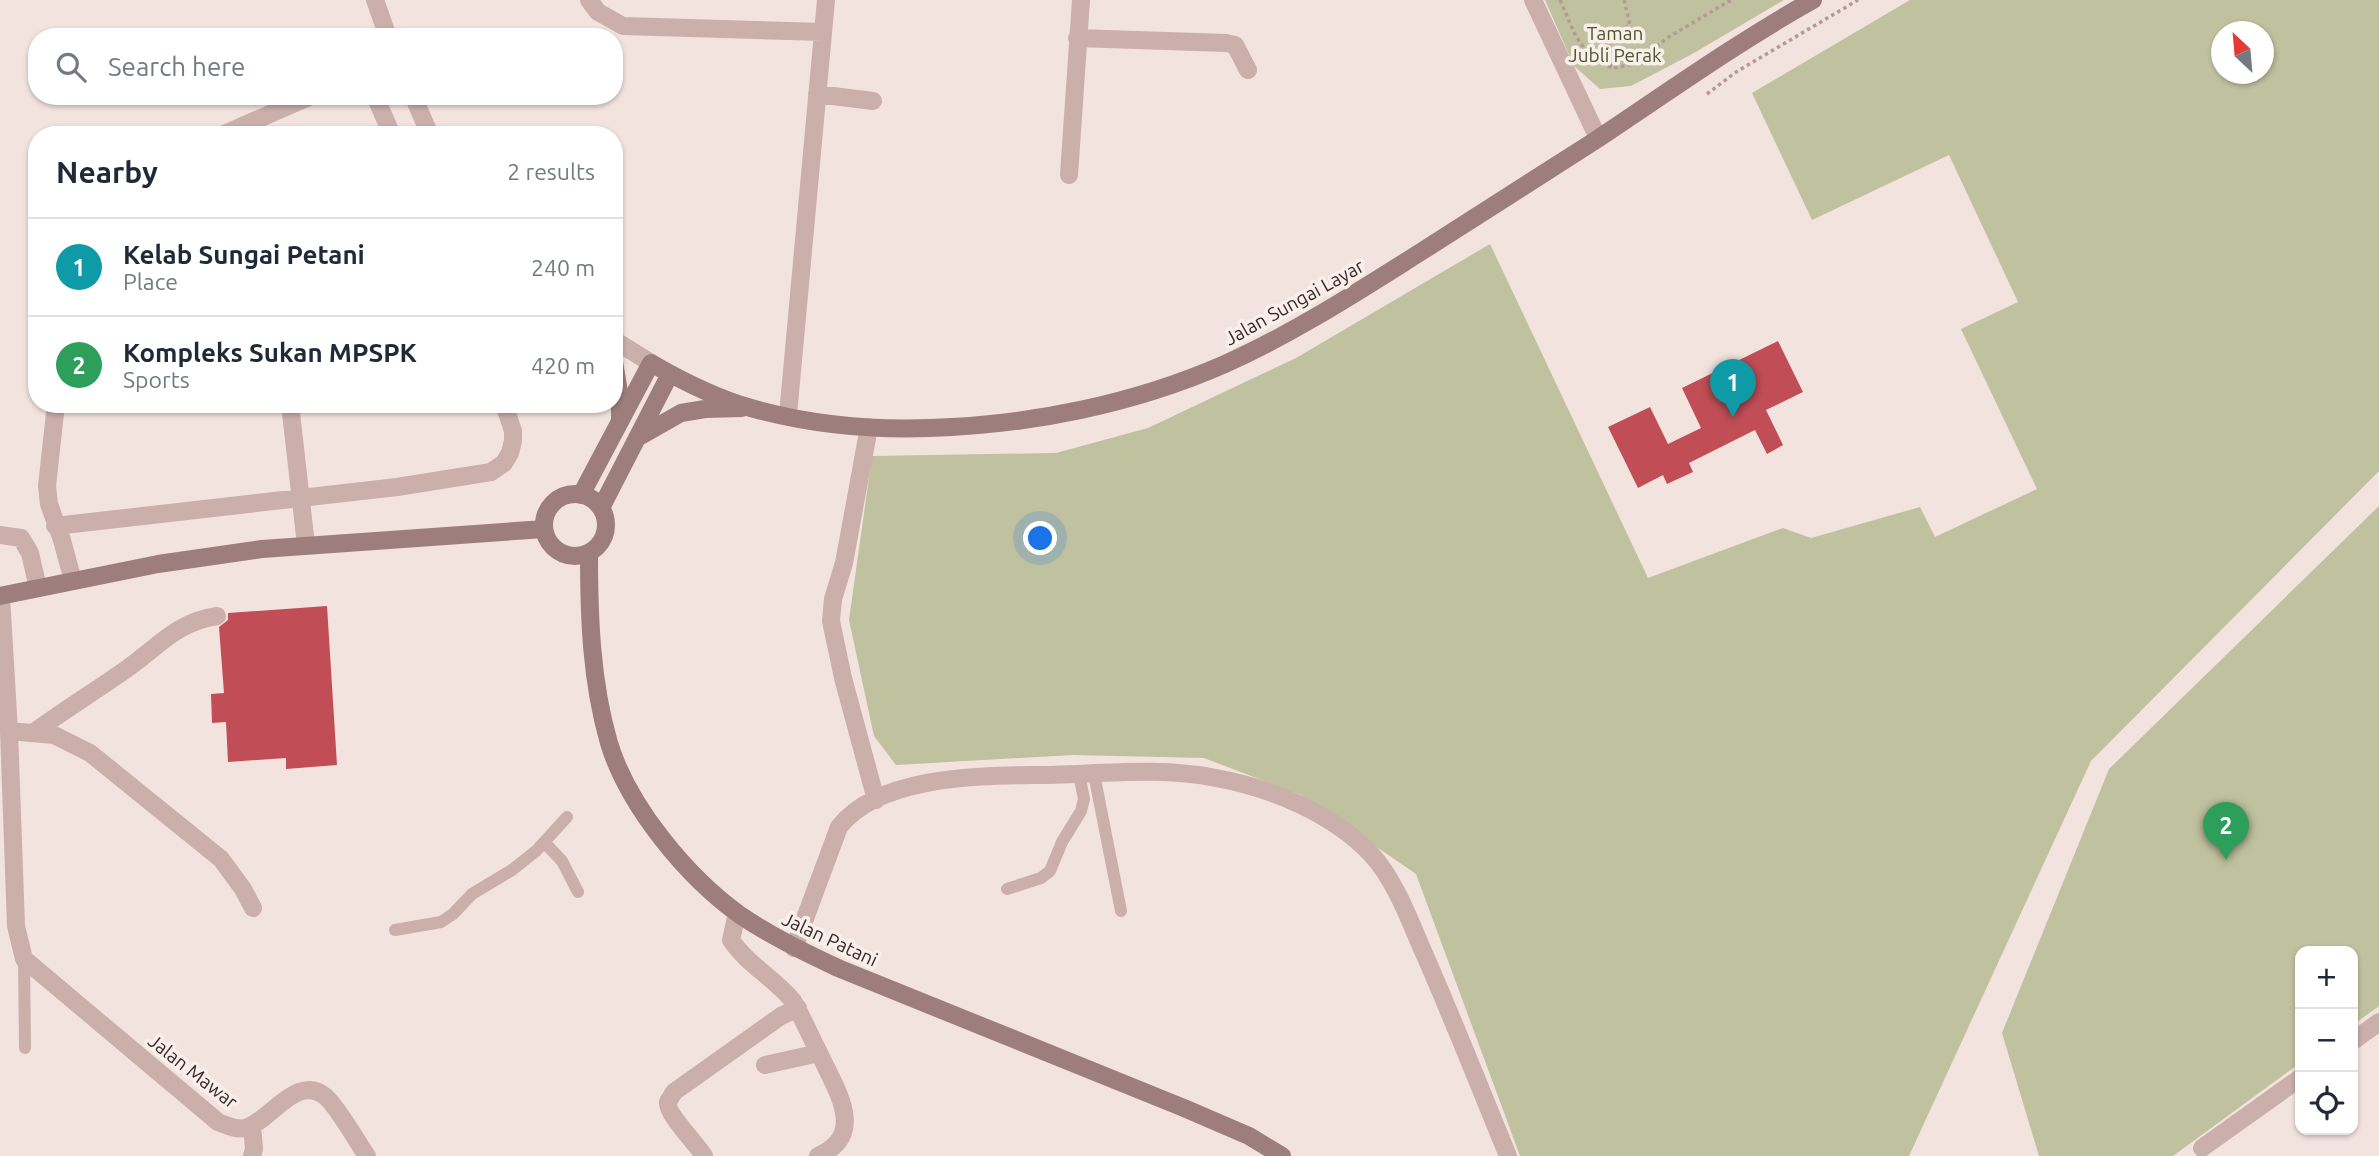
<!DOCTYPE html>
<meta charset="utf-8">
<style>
:root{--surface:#fff;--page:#f6f6f7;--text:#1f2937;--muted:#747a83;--line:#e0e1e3;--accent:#21584a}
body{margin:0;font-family:Ubuntu,sans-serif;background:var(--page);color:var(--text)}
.controls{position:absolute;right:21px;bottom:21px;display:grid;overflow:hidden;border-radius:14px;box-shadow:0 2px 5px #0004}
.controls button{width:63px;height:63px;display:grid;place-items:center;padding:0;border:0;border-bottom:2px solid var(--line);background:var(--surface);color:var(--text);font:35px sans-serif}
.compass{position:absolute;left:2211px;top:21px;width:63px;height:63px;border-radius:50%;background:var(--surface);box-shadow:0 2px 5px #0004;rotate:334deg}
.you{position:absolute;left:1041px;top:539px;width:24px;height:24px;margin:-18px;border:5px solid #fff;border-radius:50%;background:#1a73e8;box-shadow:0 0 0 10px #1a73e833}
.badge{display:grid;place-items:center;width:46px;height:46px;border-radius:50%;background:var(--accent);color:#fff;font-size:23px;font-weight:700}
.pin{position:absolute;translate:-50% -58px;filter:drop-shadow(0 2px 4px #0008)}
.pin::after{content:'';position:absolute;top:37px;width:24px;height:21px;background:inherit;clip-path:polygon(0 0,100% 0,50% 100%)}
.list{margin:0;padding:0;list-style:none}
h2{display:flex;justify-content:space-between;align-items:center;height:91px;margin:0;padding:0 28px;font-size:30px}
h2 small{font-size:23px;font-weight:400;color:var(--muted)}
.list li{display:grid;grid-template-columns:46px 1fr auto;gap:21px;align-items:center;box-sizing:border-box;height:98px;padding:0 28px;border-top:2px solid var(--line)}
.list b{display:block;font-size:26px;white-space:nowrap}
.list p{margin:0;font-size:23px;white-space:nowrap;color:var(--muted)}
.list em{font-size:23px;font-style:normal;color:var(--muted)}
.icon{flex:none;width:38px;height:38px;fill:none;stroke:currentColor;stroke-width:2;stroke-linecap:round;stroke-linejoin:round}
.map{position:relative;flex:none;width:2379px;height:1156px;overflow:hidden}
.search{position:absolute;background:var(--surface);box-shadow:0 2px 5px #0004;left:28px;top:28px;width:595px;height:77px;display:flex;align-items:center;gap:18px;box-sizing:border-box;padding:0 24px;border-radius:28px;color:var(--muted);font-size:26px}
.panel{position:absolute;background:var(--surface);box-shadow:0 2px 5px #0004;left:28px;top:126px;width:595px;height:287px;border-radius:28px}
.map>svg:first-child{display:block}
</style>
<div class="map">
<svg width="2379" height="1156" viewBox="0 0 2379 1156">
<rect width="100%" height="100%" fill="#f2e3df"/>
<path fill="#c0c19f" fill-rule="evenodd" d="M1545,0H1784L1694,53L1631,86L1600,89L1574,66Z
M1910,0H2379V471L2091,761L1909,1156H1520L1416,874L1301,795L1204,758L1073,755L896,765L874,736L849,620L872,456L1056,453L1148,428L1296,358L1490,244L1648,578L1783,528L1811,538L1920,507L1935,537L2037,489L1961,329L2018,302L1949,155L1812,220L1752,93ZM2222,32H2264V74H2222Z
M2379,506V1006L2353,1025V951H2300V1063L2173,1156H2039L2002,1033L2109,769Z"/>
<path fill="#c14e56" d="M1778,341L1803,392L1766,410L1783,445L1767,454L1755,430L1689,463L1693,472L1667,484L1663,475L1638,488L1608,427L1650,407L1668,444L1701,428L1682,388Z
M327,606L337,765L286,769V758L228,762L226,722L212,723L211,694L224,693L219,627L228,620V613Z"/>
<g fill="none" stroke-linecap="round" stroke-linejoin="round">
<path stroke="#b69995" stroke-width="3.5" stroke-dasharray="3.5 3.5" stroke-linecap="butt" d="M1560,0C1576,35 1576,49 1612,68
M1624,0L1630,25L1611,36L1605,55L1613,68L1635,64L1667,38L1731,0
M1707,94L1736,72L1858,0"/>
<path stroke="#caafab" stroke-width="12" d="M1094,774L1121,911
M544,842L562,861L578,892
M1007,889L1041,878L1050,871L1062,842L1081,811L1084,799L1079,774
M395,930L441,922L453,914L472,894L512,870L536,851L567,817
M24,959L25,1048"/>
<path stroke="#caafab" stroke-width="18" d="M589,0L598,12L623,26L823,32
M1077,38L1226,43L1235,45L1248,70
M817,94L873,101
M375,96L392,135
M222,135L311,96
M1069,175L1081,0
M56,404L47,486L49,504L62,540L73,581
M290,404L306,545
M788,415L826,0
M869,427L844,563L833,599L831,621L843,678L876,800
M55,526L397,487L491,472L504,463L510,453L513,441V431L504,404
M0,535L21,538L30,553L38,588
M1,596L9,731L16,926L24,959L218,1122C226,1125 236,1130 245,1128C270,1122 297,1072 326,1097C339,1109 356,1140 367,1156
M9,731L54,735L90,753L221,859L243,889L253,908
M33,733C64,710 97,690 128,668C159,646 177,622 217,616
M737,913L731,940C747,964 774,978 793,1001C804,1020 812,1040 822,1059C838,1093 866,1135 818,1156
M794,948L839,827C878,777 974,776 1032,775C1093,775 1156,766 1216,778C1271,788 1332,813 1371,854C1395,880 1409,919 1423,951C1453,1019 1480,1088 1508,1156
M2353,1041L2379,1022
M765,1065L819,1053
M2202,1148L2300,1078
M252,1156L254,1149L252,1125
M704,1156C698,1145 666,1114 668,1102C669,1100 673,1094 674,1092L781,1016L798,1008"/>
<path stroke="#caafab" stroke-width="18" d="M375,0L388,37
M1533,0L1598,138
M413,96L430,135
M614,340L651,363"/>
<path stroke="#9d7e7c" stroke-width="18" d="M614,362L620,398V419
M637,438L681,413L705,409L742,408
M544 525a31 31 0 1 1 62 0a31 31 0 1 1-62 0Z
M581,495L651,363C682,381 716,398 751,408C808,424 871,430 930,428C1030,425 1134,404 1225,364C1292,334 1354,294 1416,255C1476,217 1536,179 1596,140C1668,92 1738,42 1813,0
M601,508L670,374
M589,553C589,617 591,681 609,743C628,806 687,877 740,915C771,936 804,952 838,968L1184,1108L1249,1136L1282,1156
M0,596L158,564L262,549L544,529"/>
</g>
<g text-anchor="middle" stroke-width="7" stroke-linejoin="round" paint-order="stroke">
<g font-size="19" fill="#53552f" stroke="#f9efeb">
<text x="1615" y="40">Taman<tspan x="1615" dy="22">Jubli Perak</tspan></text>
</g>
<g font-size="19" fill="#382a2a" stroke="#f9efeb">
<text transform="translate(1294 302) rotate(-29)" y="7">Jalan Sungai Layar</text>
<text transform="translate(830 939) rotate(25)" y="7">Jalan Patani</text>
<text transform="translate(193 1071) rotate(38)" y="7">Jalan Mawar</text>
</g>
</g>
</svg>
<div class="controls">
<button>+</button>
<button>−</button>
<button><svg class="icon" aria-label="locate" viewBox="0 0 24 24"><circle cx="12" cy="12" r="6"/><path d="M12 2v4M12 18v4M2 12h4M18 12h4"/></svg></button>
</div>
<svg class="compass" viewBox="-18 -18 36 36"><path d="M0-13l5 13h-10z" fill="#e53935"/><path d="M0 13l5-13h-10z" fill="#747a83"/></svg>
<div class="you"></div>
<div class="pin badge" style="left:1733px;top:417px;background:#0f9aa8">1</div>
<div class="pin badge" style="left:2226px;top:860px;background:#2e9e5b">2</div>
<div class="search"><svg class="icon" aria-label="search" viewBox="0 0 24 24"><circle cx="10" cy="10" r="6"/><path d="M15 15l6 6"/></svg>Search here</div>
<section class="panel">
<h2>Nearby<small>2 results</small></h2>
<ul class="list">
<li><span class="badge" style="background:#0f9aa8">1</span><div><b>Kelab Sungai Petani</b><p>Place</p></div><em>240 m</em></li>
<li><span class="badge" style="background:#2e9e5b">2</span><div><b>Kompleks Sukan MPSPK</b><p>Sports</p></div><em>420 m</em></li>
</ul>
</section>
</div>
